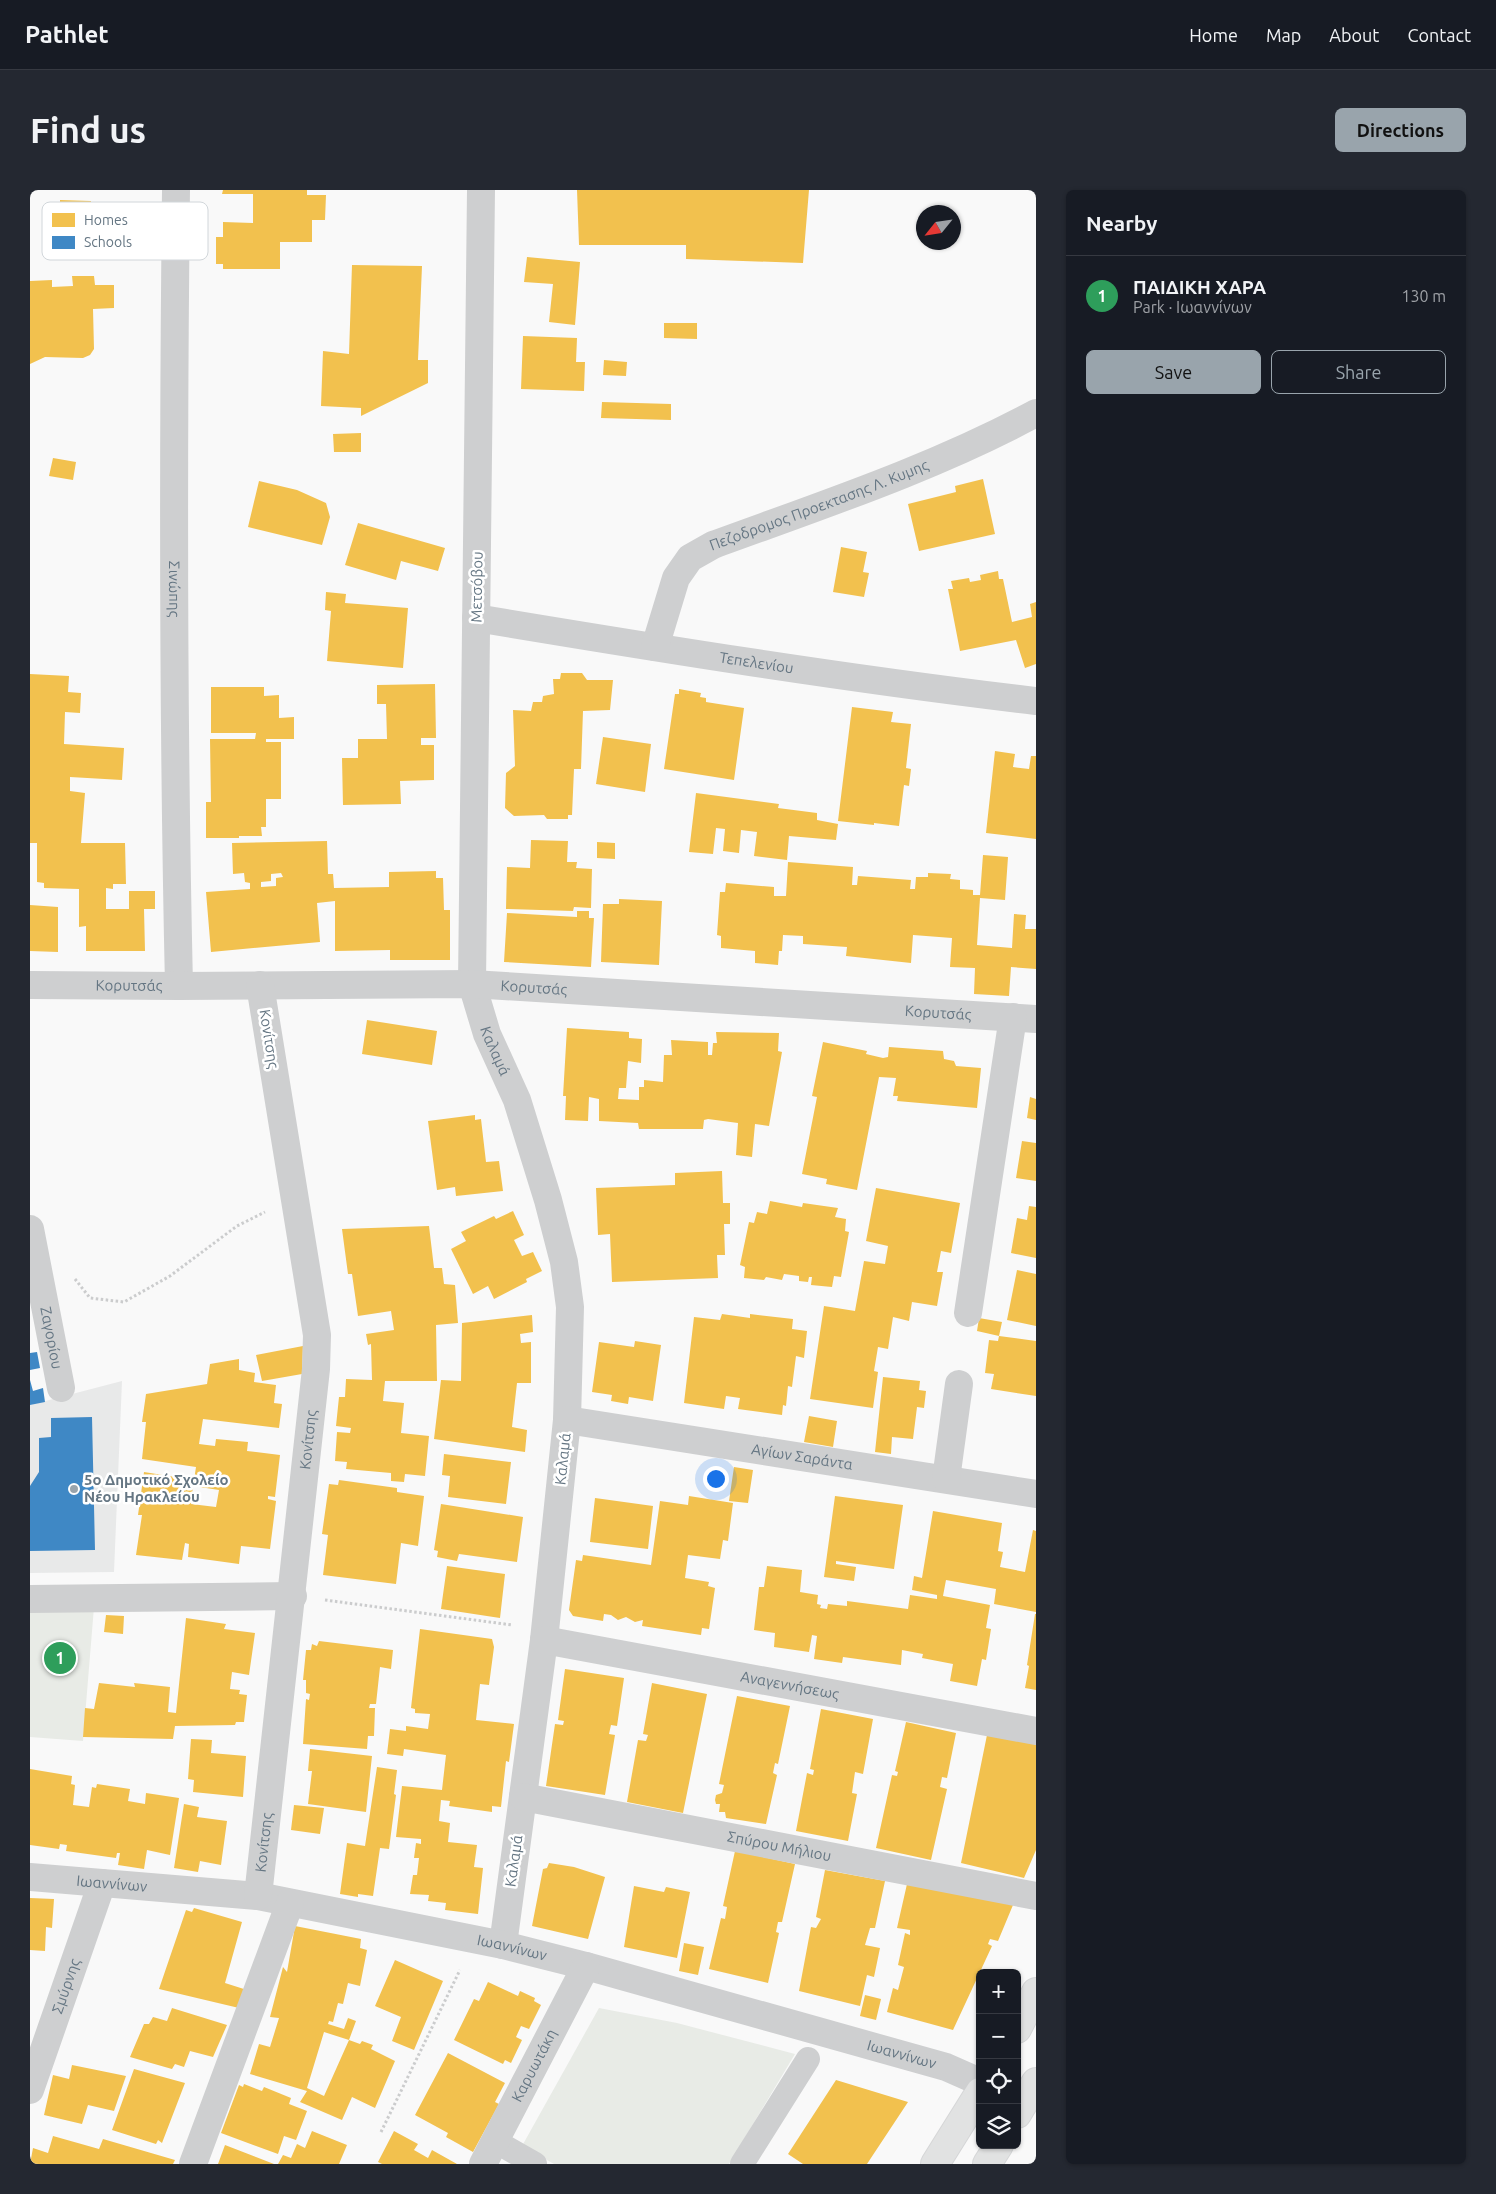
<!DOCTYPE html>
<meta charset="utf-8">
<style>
:root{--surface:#171b24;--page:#242831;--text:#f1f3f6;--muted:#9ea1a6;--line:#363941;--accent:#99a4ac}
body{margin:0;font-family:Ubuntu,sans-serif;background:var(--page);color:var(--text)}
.controls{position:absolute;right:15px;bottom:15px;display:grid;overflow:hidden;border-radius:8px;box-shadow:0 1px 4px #0004}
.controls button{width:45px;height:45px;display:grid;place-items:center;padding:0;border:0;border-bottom:1px solid var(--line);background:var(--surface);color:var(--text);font:25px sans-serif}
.compass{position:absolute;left:886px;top:15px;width:45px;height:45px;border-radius:50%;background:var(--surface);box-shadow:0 1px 4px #0004;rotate:240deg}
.you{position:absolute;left:685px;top:1288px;width:18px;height:18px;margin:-12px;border:4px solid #fff;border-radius:50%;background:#1a73e8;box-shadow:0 0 0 8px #1a73e833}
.badge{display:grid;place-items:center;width:32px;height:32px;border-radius:50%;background:var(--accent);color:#fff;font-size:16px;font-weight:700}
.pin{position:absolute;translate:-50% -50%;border:2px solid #fff;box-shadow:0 1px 5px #0006}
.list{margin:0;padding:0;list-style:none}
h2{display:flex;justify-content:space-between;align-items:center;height:65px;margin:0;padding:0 20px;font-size:21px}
h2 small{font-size:16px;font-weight:400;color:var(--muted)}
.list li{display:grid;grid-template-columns:32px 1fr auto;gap:15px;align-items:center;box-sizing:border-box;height:80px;padding:0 20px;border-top:1px solid var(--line)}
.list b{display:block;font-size:19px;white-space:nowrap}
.list p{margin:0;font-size:16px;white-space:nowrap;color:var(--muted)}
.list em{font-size:16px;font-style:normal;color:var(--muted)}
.actions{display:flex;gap:10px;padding:15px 20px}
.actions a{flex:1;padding:11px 0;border:1px solid var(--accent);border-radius:8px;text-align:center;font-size:18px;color:var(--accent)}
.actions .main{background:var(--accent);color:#111}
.icon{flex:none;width:28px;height:28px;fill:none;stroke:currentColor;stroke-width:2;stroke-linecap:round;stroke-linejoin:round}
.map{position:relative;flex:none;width:1006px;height:1974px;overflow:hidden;border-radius:8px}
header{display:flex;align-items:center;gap:30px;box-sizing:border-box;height:70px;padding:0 25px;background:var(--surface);border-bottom:1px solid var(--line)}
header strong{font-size:24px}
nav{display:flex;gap:28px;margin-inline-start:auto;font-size:18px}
.intro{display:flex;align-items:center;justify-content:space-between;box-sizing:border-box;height:120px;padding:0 30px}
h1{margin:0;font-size:35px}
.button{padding:12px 22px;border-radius:8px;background:var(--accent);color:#111;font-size:18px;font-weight:700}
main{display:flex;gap:30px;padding:0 30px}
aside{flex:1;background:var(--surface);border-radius:8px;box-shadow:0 1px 4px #0004}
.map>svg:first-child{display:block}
</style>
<header>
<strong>Pathlet</strong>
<nav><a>Home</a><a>Map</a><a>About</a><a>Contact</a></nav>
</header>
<div class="intro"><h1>Find us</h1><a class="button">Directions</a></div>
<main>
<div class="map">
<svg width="1006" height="1974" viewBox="0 0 1006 1974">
<rect width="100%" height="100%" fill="#f9f9f9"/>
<path fill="#e8e9e9" d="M92,1191L84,1382L0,1383V1215Z"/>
<path fill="#e8ebe6" d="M64,1417L53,1551L0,1547V1418Z
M569,1818L647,1833L765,1864L699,1974H524L492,1956Z"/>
<path fill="#f2c14e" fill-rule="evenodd" d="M193,0H277V5H296L295,30H282V52H250V79H193V74H186V47H193V32L223,33V4H192Z
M547,0H779L773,73L656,69V55H549Z
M30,10L61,11V16H114V62L26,61V38H30Z
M497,67L550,72L545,135L519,132L523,94L494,92Z
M322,75L392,76L388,170H398V193L331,226V218L291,216L293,161L319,164Z
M42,86H64L65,95H84V118L63,119L64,159L60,165L53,168L15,167L0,174V91L22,90V97L43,96Z
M634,133H667V149L634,148Z
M493,146L547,148L546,172H555L554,201L491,199Z
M574,170L597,172L596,186L573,185Z
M572,212L641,214V230L571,228Z
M331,243V262H304L303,244Z
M23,268L46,272L43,290L19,286Z
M953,289L965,344L889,361L878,314L926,302L925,296Z
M229,291L267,300L296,313L300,327L292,355L218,337Z
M328,333L415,358L408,381L371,371L366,390L315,375Z
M811,357L837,362L833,382L839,383L834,407L803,402Z
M968,381L969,389H973L982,432L1002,427L1000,414L1006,412V474L995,478L986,450L930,461L918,399H923L921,391L939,388L940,392L951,390L950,385Z
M296,402L316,404L315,413L378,418L373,478L297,471L301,421L295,420Z
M531,483H552L557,490H583L580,520L553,521L551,579H544L542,625H538V629H517L514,625L484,626L475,618L476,583L485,576L483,520L501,521L503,512H512L513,506L524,504L523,489H530Z
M0,484L39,486L38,502L51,503L50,523L35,522L34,554L94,558L92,590L40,587V601L55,603L51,653H95L96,694H83V699L76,698V719H99V701H125V719H114L115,761H56V736L49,737V699L14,698V693L7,692V653H0Z
M405,494L406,548H391V555H404V590L370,591L371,614L313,615L312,568H328V549H357L356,514H347V495Z
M181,497H234V506L249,505V528L264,527V549H236V552H251V609H236V637H231L232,646H209V648H176V612H181L180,549H225L226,543H181Z
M649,499L671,503L670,507L676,508V512L714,518L704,590L634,579L645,504H649Z
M822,517L863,522L861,532L881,534L876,578L881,579L879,596L874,595L869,636L844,633V635L808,631Z
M573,547L621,554L615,602L566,594Z
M965,561L985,564L983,577L999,579L1001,566H1006V649L956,643Z
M666,603L749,614L748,618L787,623V630L808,634L806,650L759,646L757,670L724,666L727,642L711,640L709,663L693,661L695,639L686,638L683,664L659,662Z
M501,650L538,651L537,672H547L546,678L562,679L561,718L544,717L543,721L476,719L477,677L500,678Z
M297,651L298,684H303L304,698L359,697V682L406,681V688H413L414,720H420V770H360V760L305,761V711L287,713L290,752L181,762L176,702L220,699V693L215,692L214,683L203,684L202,653ZM251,683L253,687L246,688V696L231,697V692L241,691V684Z
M567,652L585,653V669L567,668Z
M953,665L978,667L975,710L950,708L947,755L982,758L984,724L996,725L995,739H1006V779L981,777L979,806L944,804L945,778L920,777L922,748L883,745L881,773L816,766L817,757L773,754V746L753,745L752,761H749L748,775L725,773V761L691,758V746L687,745L690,702H695L696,693L744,697V706H756L758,672L823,677L822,695H827L828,686L881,690L880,699H885L886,687H898V683L921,684L920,689L930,690V699L943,700V705H950Z
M589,709L632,711L629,775L571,772L573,714H589Z
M0,715L28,717V762L0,761Z
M547,721H559V728H564L561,777L474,772L477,723L547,727Z
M337,830L407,841L402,875L332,864Z
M537,838L599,842V848L612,849L611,873L598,871L596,898H589L588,909L609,910V897H614V890L633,892L634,865H642L641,850L678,852V865H682L683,853H687L686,842L749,843L748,861L752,862L739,936L725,934L722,967L706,965L708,933L678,929L674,930L673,939H609L608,933L569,931V909L559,907L558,931L535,930L536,906H533Z
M793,852L837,861L836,864L853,868L858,867L859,857L913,861L914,869L924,871L926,876L951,878L947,918L867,911L868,906H863L866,888L849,887L827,1000L796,994L797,989L772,984L787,907L782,906Z
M1000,907L1006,909V930L997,928Z
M445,925V930L451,929L456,972L469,971L473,1001L426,1006L425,997L407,1000L398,931Z
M992,951L1006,953V991L986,988Z
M692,981L693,1013H700V1034H694L695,1065H687L688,1088L582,1092L580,1044L568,1045L566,998L645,995V983Z
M846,998L930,1013L921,1063L911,1061L907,1082H913L907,1116L882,1112L879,1131L863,1127L858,1159L848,1157L844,1181L848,1182L843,1218L780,1209L794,1116L825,1121L834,1071L855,1074L858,1056L836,1051Z
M740,1011L772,1017L773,1013L808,1018L805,1027L816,1029L815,1041L819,1042L811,1087L804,1086L802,1097L781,1095L782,1087H779L778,1092L769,1091V1086L754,1084L752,1090L736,1087L734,1090L714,1088L715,1077L710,1075L719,1032L724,1033L727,1022L737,1024Z
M999,1016L1006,1017V1068L981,1063L987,1028L997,1030Z
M483,1021L494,1045L484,1050L492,1066L503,1062L512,1081L496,1089L497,1092L464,1109L458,1096L443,1104L421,1059L436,1051L431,1042L464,1026L466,1029Z
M399,1036L404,1078H412L414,1094L425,1095L428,1133L406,1135L407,1191H355L353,1211L374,1213L371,1243L399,1246L395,1286L375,1284L374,1292L361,1291V1283L316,1279L317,1272L305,1271L307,1242L320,1243L321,1238L306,1236L309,1207H315L316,1189L342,1190L341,1154L338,1155L336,1144L364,1140L361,1121L328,1126L322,1084H318L312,1039Z
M987,1080L1006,1084V1136L977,1130Z
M692,1124L720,1128V1124L763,1129L762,1139L777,1141L774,1168L766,1166L762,1197L758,1196L756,1216L753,1215L752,1225L708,1219L710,1208L696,1206L694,1219L654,1213L664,1127L690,1130Z
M502,1125L503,1142L490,1144L491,1153L501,1152V1193H487L482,1237L497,1240L495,1262L404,1249L411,1190L431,1191L432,1133Z
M949,1128L972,1132L969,1146L947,1141Z
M969,1146L1006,1151V1206L961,1199L964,1184L955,1183L959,1150L968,1151Z
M605,1151L631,1155L623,1211L599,1207L598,1214L581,1211L582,1205L562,1202L569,1152L604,1157Z
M273,1156L272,1184L232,1191L226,1165Z
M209,1169V1180L225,1183L224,1192L246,1195L244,1213L252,1214L249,1238L173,1229L169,1254L185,1256L186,1249L218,1252L217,1261L250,1265L245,1307L238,1306V1309L246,1311L240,1359L211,1356L209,1374L158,1367L159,1354L155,1353L152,1370L106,1365L112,1325H108L114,1282L164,1290L166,1277L112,1269L116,1232H112L116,1204L177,1194L180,1174ZM163,1296L189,1300L186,1317L161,1314Z
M853,1187L890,1191L889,1200L896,1201L894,1218L887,1217L883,1249L862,1247L861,1264L845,1262Z
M779,1226L807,1231L803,1257L774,1252Z
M414,1264L481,1272L476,1314L418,1307L420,1286L412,1285Z
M704,1277L723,1280L718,1313L699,1311Z
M309,1290L367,1298V1302L394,1306L388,1356L371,1353L366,1394L293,1385L298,1345L292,1344L299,1294L308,1295Z
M659,1306L703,1313L698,1351L693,1350L690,1369L658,1365L655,1388L679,1392L678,1396L685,1398L679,1439L672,1438L671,1445L612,1436L613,1430L605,1432L596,1427L588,1430L581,1425L574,1424L573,1431L543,1426L539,1420L546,1370L552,1371L553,1365L621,1375L630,1311L658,1315Z
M805,1306L873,1315L864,1379L806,1371V1374L826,1377L824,1391L794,1387Z
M565,1308L623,1316L618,1359L560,1352Z
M411,1314L493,1327L487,1372L429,1364L427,1371L407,1367L408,1361L404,1360Z
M903,1321L972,1333L968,1361L973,1362L970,1377L995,1382L1003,1340L1006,1341V1422L964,1414L966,1399L916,1390L913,1406L960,1415L956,1438L961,1439L956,1470L952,1469L947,1496L920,1491L923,1474L892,1468L893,1464L872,1460L871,1475L813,1467L812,1473L784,1469L787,1446L782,1445L779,1462L744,1457L745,1443L724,1440L729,1397H734L737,1376L772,1380L770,1402L788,1405L787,1414L791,1415L790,1418L797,1419L798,1414L817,1416V1411L878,1419L880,1405L907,1409V1405L882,1400L884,1386L892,1388Z
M417,1376L475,1384L470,1428L411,1419Z
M1005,1424H1006V1500L995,1498L999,1476L997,1475Z
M76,1425L94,1426L93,1444L74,1442Z
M156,1428L196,1434L194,1439L225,1443L219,1485L202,1482L200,1499L210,1500L209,1504L217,1505L214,1532H206L205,1535L145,1536L143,1549L53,1547L55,1518L64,1519L69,1493L105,1497L104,1493L140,1497L138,1522L146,1523Z
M390,1439L462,1449L464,1457L459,1495L450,1494L446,1530L484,1534L479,1572L476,1571L471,1617L462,1616V1622L419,1616L420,1611L411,1610L409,1631L420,1633L418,1652L447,1655L444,1677L453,1678L448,1724L415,1720L416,1713L398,1711L399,1705L380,1704L383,1685H387L389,1668H384L386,1653L391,1654V1649L366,1647L372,1596L412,1600L416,1565L374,1559L373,1566L357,1564L360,1539L376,1541V1536L398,1539L400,1524L385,1523V1519L381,1518Z
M289,1451L363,1460L361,1479L350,1477L346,1514H340L339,1518H345L344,1546H338L337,1559L273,1554L276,1509L279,1510L280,1504L276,1503V1490H273L276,1460H281L282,1454L287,1456Z
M535,1479L594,1488L587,1536L581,1535L579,1544L585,1545L575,1605L516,1596L525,1534L533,1535L534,1531L528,1530Z
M622,1493L677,1504L653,1623L597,1612L608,1550L616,1551L618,1545L613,1544Z
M707,1506L760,1516L748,1574L745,1573L743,1583L747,1585L736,1634L696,1628L695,1622H689L690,1614H686L685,1610L686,1605L692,1603L694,1595L689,1594Z
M791,1519L843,1529L833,1584L825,1582L822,1603L827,1604L818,1651L766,1641L777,1583L783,1585L784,1580L780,1579Z
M876,1532L926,1543L917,1588L912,1587L910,1597L917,1599L901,1670L846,1658L862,1585L867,1586L868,1582L865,1581Z
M957,1545L1006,1552V1660L994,1688L931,1673Z
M161,1549L182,1550L181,1563L216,1566L213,1607L163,1602L164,1590L158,1589Z
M280,1559L342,1566L336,1622L278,1614L282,1581H278Z
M347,1577L367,1580L364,1604L366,1605L359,1659L350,1658L343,1706L328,1704V1707L310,1704L317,1653L335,1656Z
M0,1579L42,1586L41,1594L45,1595L43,1615L59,1617L62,1597L66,1598L67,1594L100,1599L98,1611L115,1614L116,1603L149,1608L140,1665L117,1660L114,1679L88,1675L90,1663H87L86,1668L36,1661L37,1655L30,1654L29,1659L0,1655Z
M154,1614L169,1617L167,1627L197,1631L191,1675L170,1671L168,1682L144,1678Z
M264,1615L294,1618L290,1644L261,1640Z
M705,1661L765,1674L752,1732H748L746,1742L749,1743L738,1793L679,1779L691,1728L695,1729L697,1717L693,1716Z
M519,1673L544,1677L575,1687L558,1749L502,1736L513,1679L517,1678Z
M795,1680L855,1691L845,1738H840L835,1755L850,1758L844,1787L837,1785L830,1816L769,1801L781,1737L786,1738L791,1729L786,1727Z
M877,1694L983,1715L968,1751L960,1749L958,1754L962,1756L923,1840L857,1822L863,1798L868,1800L874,1777L868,1775L875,1743L880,1745V1740L867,1738Z
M604,1696L634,1702L636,1697L660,1702L647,1768L594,1757Z
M0,1708L24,1709L22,1738L16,1737L15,1761L0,1760Z
M164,1718L212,1732L195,1793L217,1800L209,1818L129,1799L156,1720L162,1722Z
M265,1736L331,1749L330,1758L337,1760L330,1796L318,1793L313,1814L308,1813L303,1832L299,1831L298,1834L314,1839L318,1828L326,1831L319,1850L294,1842L277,1898L294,1906L319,1850L330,1854L332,1851L343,1855L341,1859L365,1871L345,1918L322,1907L312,1930L270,1912L277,1901L220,1884L229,1854L240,1857L249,1828L240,1827L253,1777L257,1782Z
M654,1753L674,1757L668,1785L649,1781Z
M365,1770L413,1791L384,1860L362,1851L371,1827L345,1816Z
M458,1792L488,1806L490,1801L505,1808L504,1811L511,1815L499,1839L491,1836L486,1847L492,1850L481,1873L475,1870L473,1874L424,1850L444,1809L449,1811Z
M835,1805L851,1809L846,1830L830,1826Z
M142,1818L197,1835L183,1867L160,1861L154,1877L145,1874L142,1879L100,1867L114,1834H119L123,1827L137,1831Z
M418,1863L475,1893L465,1912L469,1914L443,1962L416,1947L418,1943L385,1925Z
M42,1875L96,1886L84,1921L58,1915L52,1934L14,1925L23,1885L39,1889Z
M104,1879L155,1893L132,1953L128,1950L126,1954L82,1940Z
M806,1890L878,1912L837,1974H773L758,1964Z
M214,1894L232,1901L234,1897L261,1908L259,1914L277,1921L266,1950L254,1946L248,1964L191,1943L209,1895L213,1897Z
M282,1941L317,1955L309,1974H248L253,1965L261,1968L267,1954L275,1958Z
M364,1941L388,1954L384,1960L398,1968L402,1960L427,1974H352L348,1972Z
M23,1946L69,1959L73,1949L145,1970L143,1974H0L3,1958L18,1963Z
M195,1955L244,1974H188Z"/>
<path fill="#3f88c5" d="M7,1162L10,1178L0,1180V1163Z
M0,1190L3,1201L13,1198L15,1212L0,1215Z
M62,1227L65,1360L0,1361V1296L9,1282V1248L21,1247V1228Z"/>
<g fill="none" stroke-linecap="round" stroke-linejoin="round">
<g stroke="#d5d6d7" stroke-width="30">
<path id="secondary" d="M987,1839L1006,1802
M987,1924L1006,1892
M905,1974L950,1902
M957,1974L969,1955"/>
</g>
<path stroke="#cbcccd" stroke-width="3" stroke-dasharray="2.5 2.5" stroke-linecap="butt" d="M45,1089L60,1108L94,1112L140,1086L207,1036L235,1022
M295,1410L482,1435
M351,1942L430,1780"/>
<path stroke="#cecfd0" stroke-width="24" d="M465,1951L505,1974
M712,1974L778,1869"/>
<g stroke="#cecfd0" stroke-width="28">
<path id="s1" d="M146,0C143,266 143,531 149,796"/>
<path id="s2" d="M451,0L442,794L457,844L487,910L518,1010L534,1072L540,1117L537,1230L514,1450L473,1755"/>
<path id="s3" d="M446,428C632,459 819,489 1006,511"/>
<path id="s4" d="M625,457L646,388L660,368L683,355C792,315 904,278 1006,223"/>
<path id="s5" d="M0,795L149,796L442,794L1006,829"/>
<path id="s6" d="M0,1039L31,1198"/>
<path d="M938,1123L983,827"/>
<path id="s7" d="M537,1230L1006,1304"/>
<path d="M916,1289L929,1194"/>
<path d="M0,1409L263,1406"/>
<path id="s8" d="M514,1450L1006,1541"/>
<path id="s9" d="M493,1607L1006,1706"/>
<path id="s10" d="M0,1687L228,1706L473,1755L556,1776L916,1877L950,1892"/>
<path id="s11" d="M228,1706L286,1179L287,1145L230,795"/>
<path id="s12" d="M0,1900L72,1693"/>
<path d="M163,1974L260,1713"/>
<path id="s13" d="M453,1974L556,1776"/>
</g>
<use href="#secondary" stroke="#e1e2e2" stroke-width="28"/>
</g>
<circle fill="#99a4ac" stroke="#fff" stroke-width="2" cx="44" cy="1299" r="5"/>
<g text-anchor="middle" stroke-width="5" stroke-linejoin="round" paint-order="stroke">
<g font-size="15" fill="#657683" stroke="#fff">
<text dy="5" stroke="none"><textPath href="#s4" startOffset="236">Πεζοδρομος Προεκτασης Λ. Κυμης</textPath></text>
<text transform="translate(447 397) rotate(-89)" y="5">Μετσόβου</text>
<text dy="5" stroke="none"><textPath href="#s1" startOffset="399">Σινώπης</textPath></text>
<text dy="5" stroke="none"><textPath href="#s3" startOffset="284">Τεπελενίου</textPath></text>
<text dy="5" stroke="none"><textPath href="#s5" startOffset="99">Κορυτσάς</textPath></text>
<text dy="5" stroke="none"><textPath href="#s5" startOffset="504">Κορυτσάς</textPath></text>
<text dy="5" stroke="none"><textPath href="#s5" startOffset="909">Κορυτσάς</textPath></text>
<text transform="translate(239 849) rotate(81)" y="5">Κονίτσης</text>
<text dy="5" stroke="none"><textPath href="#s2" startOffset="865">Καλαμά</textPath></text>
<text dy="5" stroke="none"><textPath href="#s6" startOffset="111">Ζαγορίου</textPath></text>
<text dy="5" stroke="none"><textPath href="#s11" startOffset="459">Κονίτσης</textPath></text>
<text dy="5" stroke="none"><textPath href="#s7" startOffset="238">Αγίων Σαράντα</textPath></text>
<text transform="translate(533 1269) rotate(-84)" y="5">Καλαμά</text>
<text dy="5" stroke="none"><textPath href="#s8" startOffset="250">Αναγεννήσεως</textPath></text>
<text dy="5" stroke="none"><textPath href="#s11" startOffset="54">Κονίτσης</textPath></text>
<text dy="5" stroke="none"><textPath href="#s9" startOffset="261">Σπύρου Μήλιου</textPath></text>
<text transform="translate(484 1671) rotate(-82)" y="5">Καλαμά</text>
<text dy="5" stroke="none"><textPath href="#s10" startOffset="82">Ιωαννίνων</textPath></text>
<text dy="5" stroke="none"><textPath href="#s10" startOffset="488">Ιωαννίνων</textPath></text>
<text dy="5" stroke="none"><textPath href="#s12" startOffset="110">Σμύρνης</textPath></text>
<text dy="5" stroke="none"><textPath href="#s10" startOffset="892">Ιωαννίνων</textPath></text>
<text dy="5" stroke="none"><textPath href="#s13" startOffset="111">Καρυωτάκη</textPath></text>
</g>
<g font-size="15" font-weight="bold" fill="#657683" stroke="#fff" text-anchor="start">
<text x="54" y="1295">5ο Δημοτικό Σχολείο<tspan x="54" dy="17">Νέου Ηρακλείου</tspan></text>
</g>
</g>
<rect x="12" y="12" width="166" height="58" rx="8" fill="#fff" stroke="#d1d6da" stroke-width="1"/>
<rect x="22" y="23" width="23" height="14" fill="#f2c14e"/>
<rect x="22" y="46" width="23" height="13" fill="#3f88c5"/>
<g font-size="14" fill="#657683">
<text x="54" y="35">Homes</text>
<text x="54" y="57">Schools</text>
</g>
</svg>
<div class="controls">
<button>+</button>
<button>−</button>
<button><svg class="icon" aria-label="locate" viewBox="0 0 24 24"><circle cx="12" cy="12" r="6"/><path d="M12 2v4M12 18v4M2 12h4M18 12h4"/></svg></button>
<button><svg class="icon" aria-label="layers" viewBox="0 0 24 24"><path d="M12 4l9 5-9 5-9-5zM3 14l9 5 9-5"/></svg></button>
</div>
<svg class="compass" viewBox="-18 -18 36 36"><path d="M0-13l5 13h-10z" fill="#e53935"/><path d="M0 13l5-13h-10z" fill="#9ea1a6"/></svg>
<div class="you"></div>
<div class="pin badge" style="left:30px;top:1468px;background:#2e9e5b">1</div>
</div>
<aside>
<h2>Nearby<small></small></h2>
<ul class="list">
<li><span class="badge" style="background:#2e9e5b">1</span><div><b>ΠΑΙΔΙΚΗ ΧΑΡΑ</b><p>Park · Ιωαννίνων</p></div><em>130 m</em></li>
</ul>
<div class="actions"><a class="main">Save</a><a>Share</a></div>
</aside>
</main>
